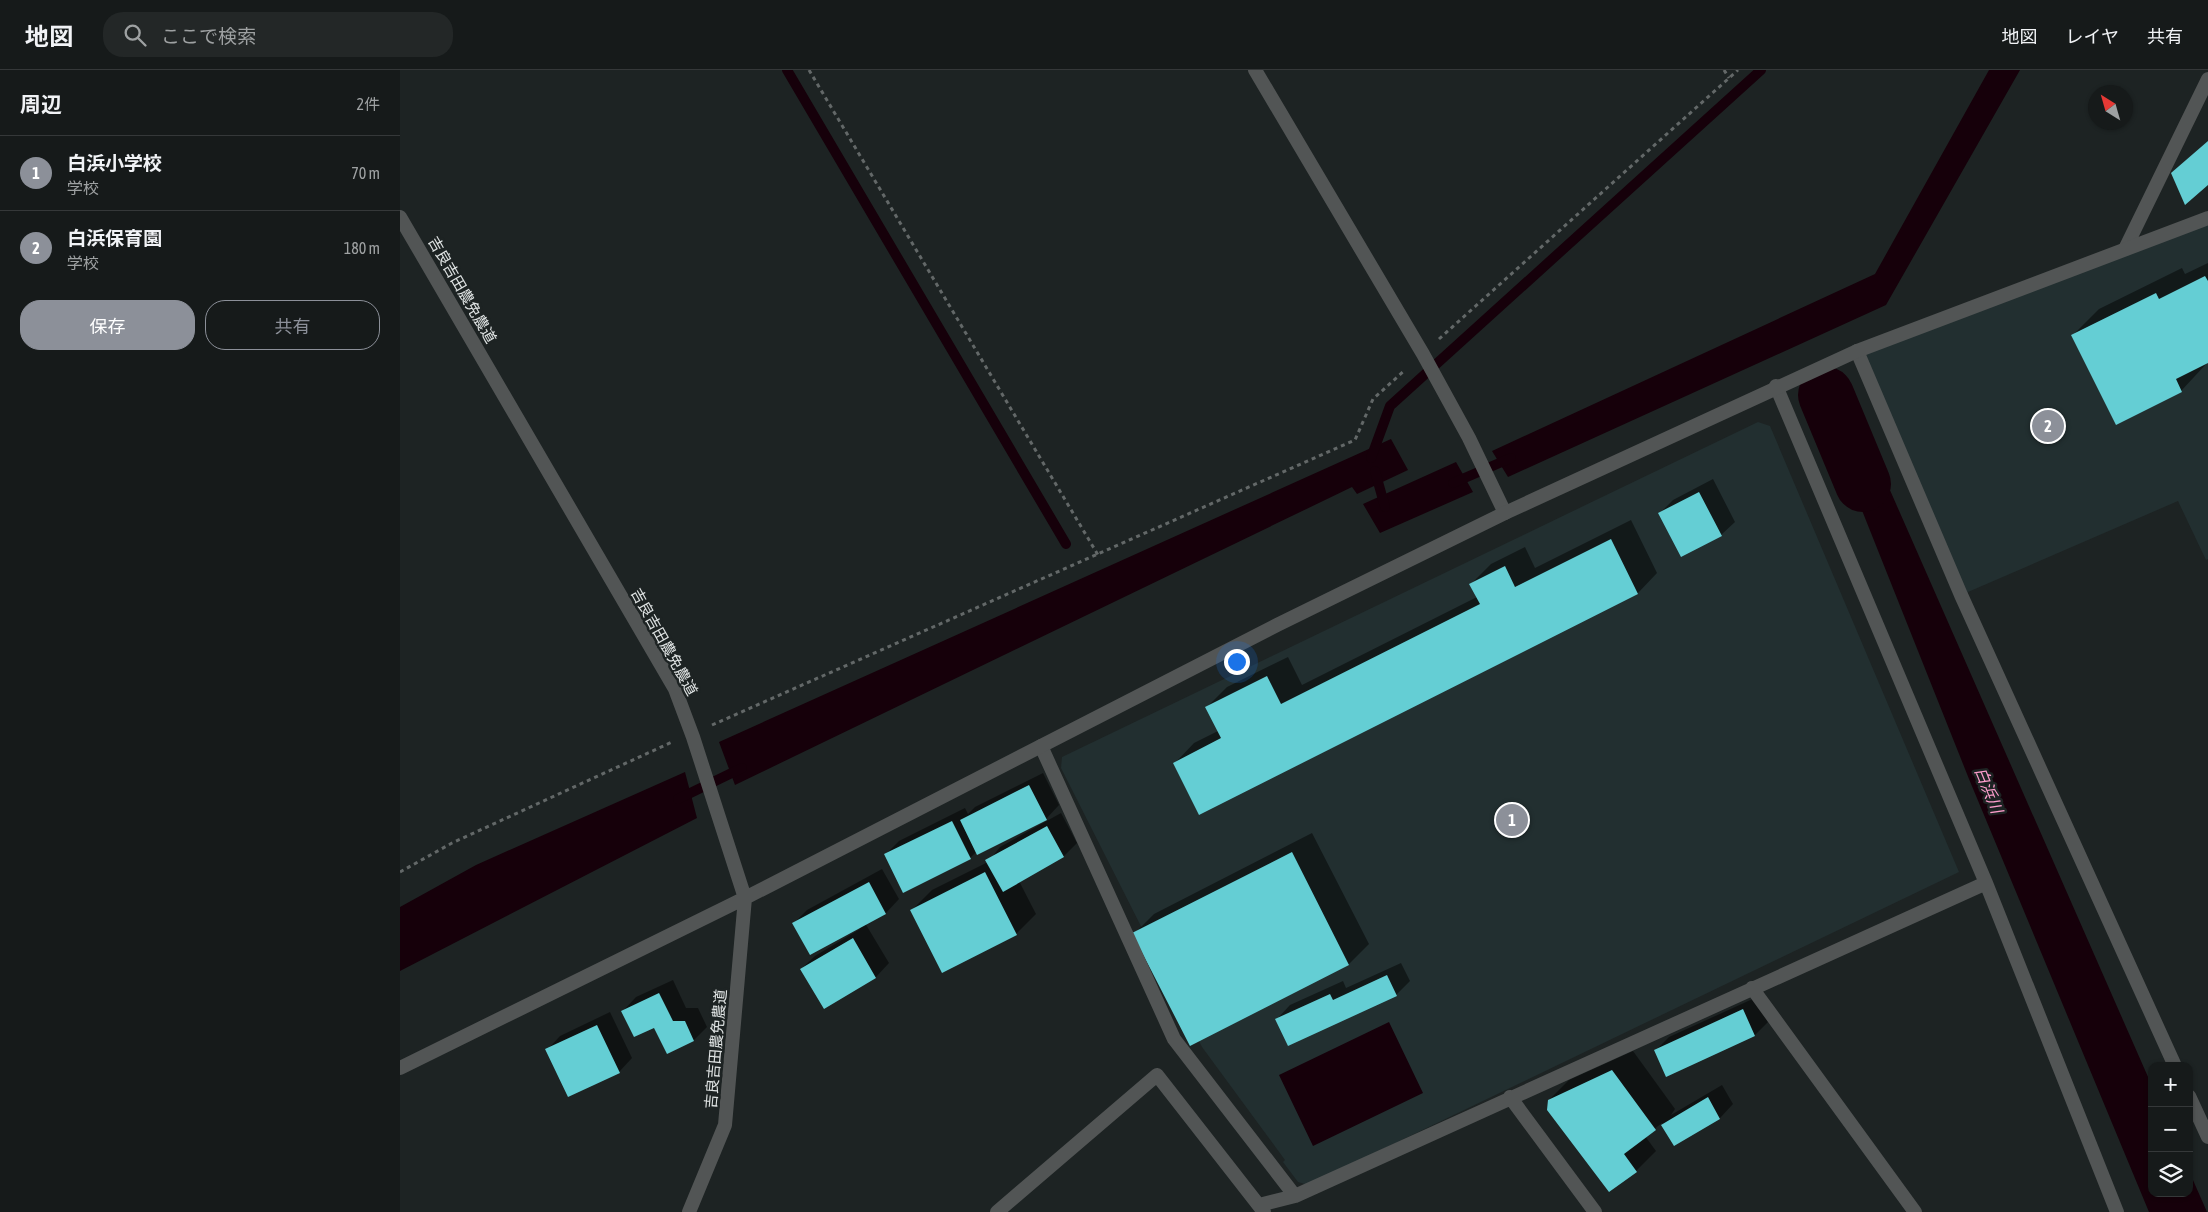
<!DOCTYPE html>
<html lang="ja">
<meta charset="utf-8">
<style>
:root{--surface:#161a1a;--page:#232727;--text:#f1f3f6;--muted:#9ea1a2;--line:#353839;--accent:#8c9099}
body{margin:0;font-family:"Asap Condensed","Noto Sans JP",sans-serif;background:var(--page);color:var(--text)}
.controls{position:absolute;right:15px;bottom:15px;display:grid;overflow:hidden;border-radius:10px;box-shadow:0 1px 4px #0004}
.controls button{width:45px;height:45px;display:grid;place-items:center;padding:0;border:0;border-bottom:1px solid var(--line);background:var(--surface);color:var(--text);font:25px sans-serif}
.compass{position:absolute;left:1688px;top:15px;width:45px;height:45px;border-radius:50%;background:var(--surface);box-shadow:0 1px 4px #0004;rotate:323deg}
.you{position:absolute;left:836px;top:591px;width:18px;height:18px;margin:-12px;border:4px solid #fff;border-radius:50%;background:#1a73e8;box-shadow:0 0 0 8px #1a73e833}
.badge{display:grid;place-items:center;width:32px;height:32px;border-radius:50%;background:var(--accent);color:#fff;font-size:16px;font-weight:700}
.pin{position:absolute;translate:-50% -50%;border:2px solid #fff;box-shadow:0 1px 5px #0006}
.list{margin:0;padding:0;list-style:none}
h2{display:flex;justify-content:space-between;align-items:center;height:65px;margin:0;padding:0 20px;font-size:21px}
h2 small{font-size:16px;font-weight:400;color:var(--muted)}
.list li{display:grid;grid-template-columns:32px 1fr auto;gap:15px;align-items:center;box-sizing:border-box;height:75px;padding:0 20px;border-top:1px solid var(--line)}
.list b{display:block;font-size:19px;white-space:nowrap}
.list p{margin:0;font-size:16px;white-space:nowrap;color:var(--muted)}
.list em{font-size:16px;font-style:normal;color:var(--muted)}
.actions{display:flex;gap:10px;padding:15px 20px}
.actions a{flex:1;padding:11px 0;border:1px solid var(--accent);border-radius:20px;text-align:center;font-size:18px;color:var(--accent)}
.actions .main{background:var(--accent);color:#fff}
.icon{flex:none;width:28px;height:28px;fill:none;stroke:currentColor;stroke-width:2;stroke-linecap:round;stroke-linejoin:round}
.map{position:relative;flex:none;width:1808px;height:1142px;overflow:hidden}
header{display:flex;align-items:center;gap:30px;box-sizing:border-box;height:70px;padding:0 25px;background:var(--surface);border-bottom:1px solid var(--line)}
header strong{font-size:24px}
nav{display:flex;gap:28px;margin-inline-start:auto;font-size:18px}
.search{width:350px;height:45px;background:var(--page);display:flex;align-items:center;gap:12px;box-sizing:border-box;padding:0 18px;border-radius:20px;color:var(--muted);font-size:19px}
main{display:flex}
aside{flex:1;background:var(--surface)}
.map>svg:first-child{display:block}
</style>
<header>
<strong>地図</strong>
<div class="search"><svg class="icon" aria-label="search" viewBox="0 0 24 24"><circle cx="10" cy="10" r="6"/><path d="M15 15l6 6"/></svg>ここで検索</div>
<nav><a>地図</a><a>レイヤ</a><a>共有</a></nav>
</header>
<main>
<aside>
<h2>周辺<small>2件</small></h2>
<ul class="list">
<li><span class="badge">1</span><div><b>白浜小学校</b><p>学校</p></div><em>70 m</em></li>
<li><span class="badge">2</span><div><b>白浜保育園</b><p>学校</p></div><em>180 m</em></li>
</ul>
<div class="actions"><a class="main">保存</a><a>共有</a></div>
</aside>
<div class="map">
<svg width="1808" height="1142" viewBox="0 0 1808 1142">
<rect width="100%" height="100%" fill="#1d2323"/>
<path fill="#222f30" d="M1808,148V489L1806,490L1778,431L1561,525L1457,281Z
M1358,352L1370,356L1559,802L908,1115L898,1112L883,1092L885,1090L802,977L661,698L662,687Z"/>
<path fill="#16000a" d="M1589,0H1620L1486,235L1108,407L1092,381L1475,204Z
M1453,336L1752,1016V1123H1789V1101L1807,1142H1749L1569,709L1424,345Z
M991,369L1008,400L957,424L952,417L335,715L319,672Z
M1056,392L1073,422L980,463L963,434Z
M285,702L297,748L0,901V837L76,795Z
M989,952L1023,1023L913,1076L879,1005Z"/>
<path fill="#0007" d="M1808,193V292L1781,321L1673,265L1699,239L1782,198L1785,204Z
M1313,409L1335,452L1321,465L1260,443L1273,430Z
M1231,450L1257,503L1238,523L799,743L775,693L794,673L818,661L807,637L827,617L888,587L902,615L1077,527L1071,514L1091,494L1125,477L1135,498Z
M643,703L659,735L646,749L577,781L570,788L486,784L499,771L565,738L568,744L575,737Z
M661,743L677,773L664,786L619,811L636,844L616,864L512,840L532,820L588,792L600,777Z
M912,763L969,874L949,894L790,974L734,864L754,844Z
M482,799L499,829L486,843L465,853L489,893L476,907L424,937L401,899L415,886L460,859L459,857L394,853L407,840Z
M1001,893L1010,911L996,925L877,949L890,935L943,911L946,918Z
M273,910L286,938H298L307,957L294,970L255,956L223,941L236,927Z
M1357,927L1368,952L1355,965L1267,1005L1256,980L1269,967Z
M210,942L232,988L219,1002L147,980L160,966Z
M1233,981L1275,1039L1271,1045L1322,1015L1333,1034L1320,1048L1274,1074L1262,1053L1245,1066L1256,1081L1236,1101L1149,1030L1169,1010Z"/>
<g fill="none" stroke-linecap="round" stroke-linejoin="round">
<path stroke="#16000a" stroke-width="10" d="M387,0L666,474
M971,388L990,336L1361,0
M975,401L985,437
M1053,413L1111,388
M278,729L342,698"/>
<path stroke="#16000a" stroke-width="56" d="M1426,325L1463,414"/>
</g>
<path fill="#64ced4" d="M1808,71V115L1785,135L1771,103Z
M1805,206L1808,211V293L1776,309L1782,322L1716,355L1671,265L1756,223L1759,229Z
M1299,422L1322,466L1281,487L1258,443Z
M1211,469L1238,524L799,745L773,693L821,668L805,637L867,606L881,634L1080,534L1069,514L1105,496L1115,517Z
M629,715L647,750L577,785L560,750Z
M552,751L571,789L503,823L484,784Z
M647,756L664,787L603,822L585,790Z
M892,782L949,895L790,976L732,863Z
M585,802L617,865L542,903L510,840Z
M469,812L486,844L410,885L392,853Z
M453,868L476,908L424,939L400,899Z
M987,905L997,926L888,976L875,949L930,924L933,930Z
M259,923L273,951H285L294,971L267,984L254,958L234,967L221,941Z
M1343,939L1355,966L1266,1007L1254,980Z
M197,955L220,1003L168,1027L145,979Z
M1212,1000L1256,1060L1224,1084L1237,1102L1209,1122L1147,1040L1148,1030Z
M1308,1027L1320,1049L1274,1076L1261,1055Z"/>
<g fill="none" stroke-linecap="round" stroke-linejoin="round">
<path stroke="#636868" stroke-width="3" stroke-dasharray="4 4" stroke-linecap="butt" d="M409,0L698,485
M1324,0L1329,8
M1039,269L1338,0
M312,655L955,370L973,329L1005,300
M0,802L52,773L272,672"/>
<path stroke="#525555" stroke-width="14" d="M855,0L1023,284L1069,368L1105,443
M1725,179L1808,9
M1457,281L1561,525L1775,996
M1376,316L1586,813L1717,1142
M641,676L774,969L895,1126
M1352,918L1515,1142
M1789,1026L1808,1067
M1110,1027L1195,1142
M859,1135L895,1126L1586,813
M597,1142L757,1005L864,1142"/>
<path stroke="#525555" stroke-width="14" d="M0,147L275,619L293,667L345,828L325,1055L289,1142
M0,998L345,828L877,555L1105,443L1457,281L1808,148"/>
</g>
<g text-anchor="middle" stroke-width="5" stroke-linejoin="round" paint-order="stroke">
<g font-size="15" fill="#e0e4e4" stroke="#1d2323">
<text transform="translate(62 220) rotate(60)" y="5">吉良吉田農免農道</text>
<text transform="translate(264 572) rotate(61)" y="5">吉良吉田農免農道</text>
<text transform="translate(316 979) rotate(-85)" y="5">吉良吉田農免農道</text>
</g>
<g font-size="16" font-style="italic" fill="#fd9dcc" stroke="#1d2323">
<text transform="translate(1589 720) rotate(68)" y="6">白浜川</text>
</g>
</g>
</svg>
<div class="controls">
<button>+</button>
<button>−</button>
<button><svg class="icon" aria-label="layers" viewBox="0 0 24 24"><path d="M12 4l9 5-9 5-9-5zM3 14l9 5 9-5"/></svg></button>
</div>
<svg class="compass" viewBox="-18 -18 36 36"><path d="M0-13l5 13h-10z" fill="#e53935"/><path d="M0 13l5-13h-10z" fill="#9ea1a2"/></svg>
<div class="you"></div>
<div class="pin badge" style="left:1112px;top:750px">1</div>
<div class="pin badge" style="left:1648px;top:356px">2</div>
</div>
</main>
